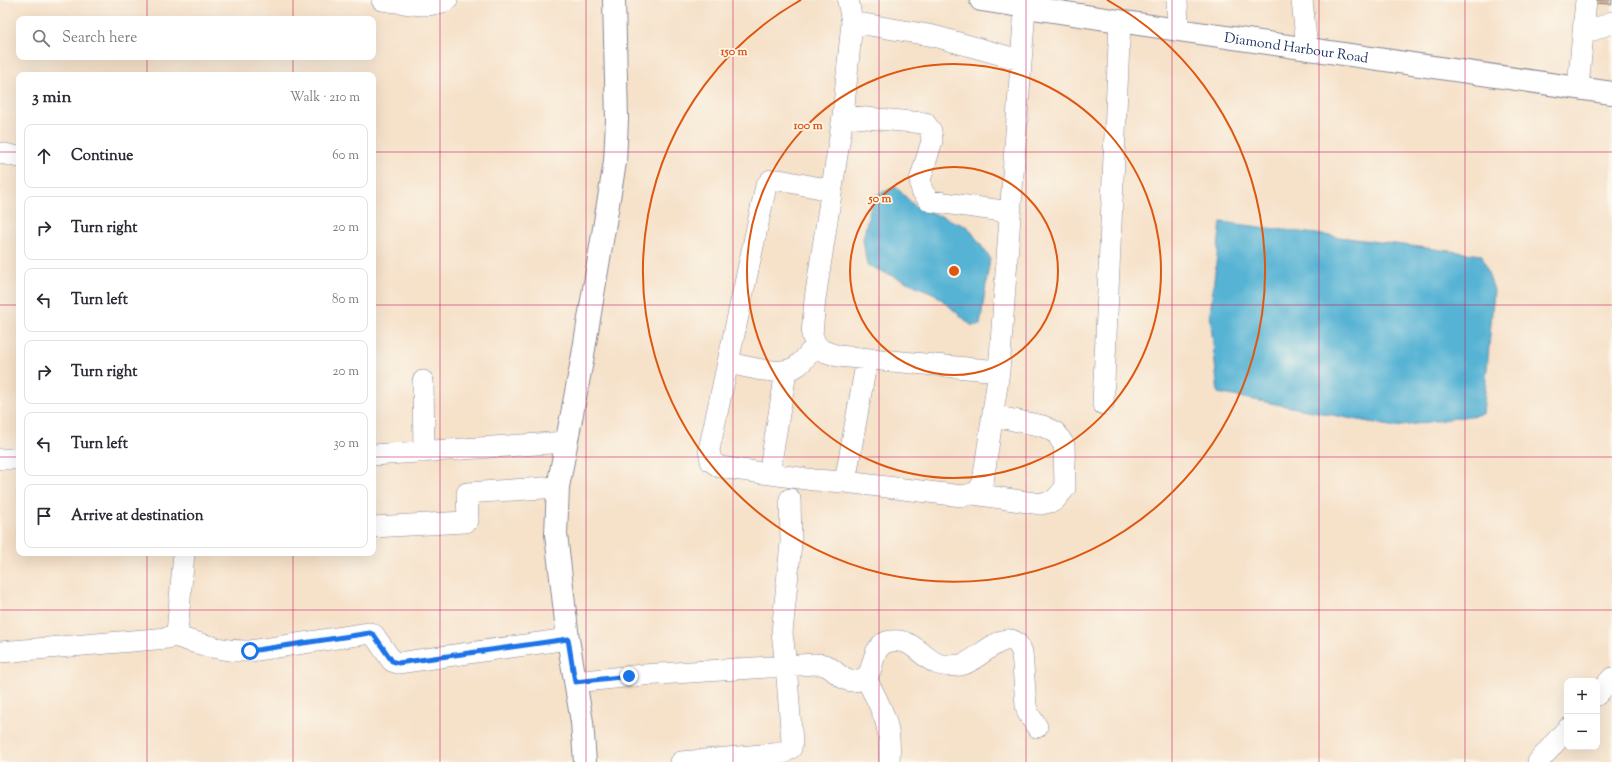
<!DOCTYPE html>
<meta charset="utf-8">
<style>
:root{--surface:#fff;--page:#f7f7f7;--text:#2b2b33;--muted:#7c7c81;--line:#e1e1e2}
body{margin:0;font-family:"Sorts Mill Goudy",serif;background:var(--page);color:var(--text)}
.controls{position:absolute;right:12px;bottom:12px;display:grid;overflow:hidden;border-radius:8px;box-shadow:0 4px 16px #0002}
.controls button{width:36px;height:36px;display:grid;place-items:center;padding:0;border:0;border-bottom:1px solid var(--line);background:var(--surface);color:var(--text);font:20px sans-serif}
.stop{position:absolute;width:12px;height:12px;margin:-9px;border:3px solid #1a73e8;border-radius:50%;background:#fff}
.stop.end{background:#1a73e8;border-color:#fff;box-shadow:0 1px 4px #0008}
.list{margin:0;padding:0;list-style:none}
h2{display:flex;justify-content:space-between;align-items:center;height:52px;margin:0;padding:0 16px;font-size:17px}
h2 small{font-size:13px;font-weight:400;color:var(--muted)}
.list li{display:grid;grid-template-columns:26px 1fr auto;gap:12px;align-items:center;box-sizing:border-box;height:64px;margin:0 8px 8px;padding:0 8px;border:1px solid var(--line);border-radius:8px}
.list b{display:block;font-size:15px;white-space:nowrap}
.list em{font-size:13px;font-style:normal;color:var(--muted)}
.icon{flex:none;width:22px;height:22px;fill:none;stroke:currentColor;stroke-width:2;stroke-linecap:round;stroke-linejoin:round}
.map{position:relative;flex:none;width:1612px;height:762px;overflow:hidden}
.search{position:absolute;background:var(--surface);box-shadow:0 4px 16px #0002;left:16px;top:16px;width:360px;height:44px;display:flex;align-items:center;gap:10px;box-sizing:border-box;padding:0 14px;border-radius:8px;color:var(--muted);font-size:15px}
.panel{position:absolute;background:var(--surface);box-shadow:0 4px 16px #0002;left:16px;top:72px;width:360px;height:484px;border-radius:8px}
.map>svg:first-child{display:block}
</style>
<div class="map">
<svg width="1612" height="762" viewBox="0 0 1612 762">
<rect width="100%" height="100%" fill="#fbf7ec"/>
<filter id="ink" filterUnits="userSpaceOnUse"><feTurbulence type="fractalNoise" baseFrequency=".025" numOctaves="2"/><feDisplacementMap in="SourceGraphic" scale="8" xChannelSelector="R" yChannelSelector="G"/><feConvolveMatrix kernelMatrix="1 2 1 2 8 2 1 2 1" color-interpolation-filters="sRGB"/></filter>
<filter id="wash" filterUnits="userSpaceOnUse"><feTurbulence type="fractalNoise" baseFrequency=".012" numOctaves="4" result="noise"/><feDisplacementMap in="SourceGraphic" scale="16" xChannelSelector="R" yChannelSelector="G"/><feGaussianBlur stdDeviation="0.9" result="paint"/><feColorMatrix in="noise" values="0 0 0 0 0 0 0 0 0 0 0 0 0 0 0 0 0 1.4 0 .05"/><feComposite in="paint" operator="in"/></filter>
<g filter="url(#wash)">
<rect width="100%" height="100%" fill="#f6e1c9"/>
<path fill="#56b3d4" stroke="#387199" d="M896,187L915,206L968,227L990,258L980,325H971L935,294L867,265L863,239L873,196Z
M1221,222L1482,255L1494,290L1483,414L1395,427L1218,393L1210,314Z"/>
<g id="blocks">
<path fill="#cea27c" d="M1592,0H1612V4L1592,3Z"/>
</g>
</g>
<g filter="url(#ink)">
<use href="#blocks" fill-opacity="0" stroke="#888894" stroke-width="1"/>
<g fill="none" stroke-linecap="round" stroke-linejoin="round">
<g stroke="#888894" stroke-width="22">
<path id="minor" d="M382,0C401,2 428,10 447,0
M848,0L852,22L843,116L815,299L812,335L816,345L823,351L838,356L999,371
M1177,0L1178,30
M1302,0L1307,49
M852,22L934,36L1020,60
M1584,34L1612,22
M1578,88L1586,0
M843,116L925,123L931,131L932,141L920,180L922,191L930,201L1010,212
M0,153L19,157
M831,190L779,180H771L766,186L709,450L711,461L720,467L814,480L845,482L962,496C974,494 978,493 983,482L999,371L1025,7
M728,363C748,366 780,378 797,366C804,361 810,352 816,345
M423,381L424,452
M1103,404L1120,21
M373,455L566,442
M0,459H19
M769,474L786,372
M845,482L867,359
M974,494L1041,504L1054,501L1065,488L1064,445L1056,433L1043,426L994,416
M373,527L465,522L468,520L467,493L558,487
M174,636C201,644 222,652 250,651L370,633L374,635L392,661L398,663L568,639
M0,652L168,638L177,633L184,553
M866,678C882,710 892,724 889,762
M575,682L643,675L815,664C819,664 823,664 827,666C840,673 845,687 864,678C876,673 869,644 891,641C912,638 919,655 936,663C942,666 952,666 960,665C978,663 1010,619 1022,652L1026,706L1028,713L1037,727
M1597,695L1612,678
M681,762L783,753L791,748L792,742L786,665L782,633L791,543L790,499
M1538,762L1567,729"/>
</g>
<g stroke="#888894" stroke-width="24">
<path id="major" d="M585,762L582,722L568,639L556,534L558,487L582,361L615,162L617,119L614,0"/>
</g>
<g stroke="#888894" stroke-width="24">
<g id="highway">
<path id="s1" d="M981,0L1178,30L1612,93"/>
</g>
</g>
<use href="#minor" stroke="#fff" stroke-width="21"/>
<use href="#major" stroke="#fff" stroke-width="22"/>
<use href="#highway" stroke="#fff" stroke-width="22"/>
</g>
</g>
<g fill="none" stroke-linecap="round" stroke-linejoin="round" filter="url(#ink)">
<path stroke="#1a73e8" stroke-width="5" d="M250,651L370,633L374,635L392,661L398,663L568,639L575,682L629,676"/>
</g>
<path fill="none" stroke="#c2185b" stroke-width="1" stroke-opacity="0.55" d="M147,0V19M293,0V19M440,0V762M586,0V762M733,0V762M879,0V762M1026,0V762M1172,0V762M1319,0V762M1465,0V762M147,57V75M293,57V75M0,152H19M373,152H1612M0,305H19M373,305H1612M0,457H19M373,457H1612M147,553V762M293,553V762M0,610H1612"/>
<g fill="none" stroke="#de5710" stroke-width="2">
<circle cx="954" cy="271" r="104"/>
<circle cx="954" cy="271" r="207"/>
<path d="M1107 0A311 311 0 1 1 801 0"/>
</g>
<g text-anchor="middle" stroke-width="3.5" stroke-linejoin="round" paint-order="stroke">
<g font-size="14" fill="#1b2f5e" stroke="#fbf7ec">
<text dy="5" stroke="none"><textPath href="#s1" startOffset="319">Diamond Harbour Road</textPath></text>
</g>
</g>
<circle cx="954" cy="271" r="6" fill="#de5710" stroke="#fbf7ec" stroke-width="2"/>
<g font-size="12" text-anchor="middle" font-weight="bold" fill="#de5710" stroke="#fbf7ec" stroke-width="3.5" stroke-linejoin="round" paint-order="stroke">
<text x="734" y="55">150 m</text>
<text x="808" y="129">100 m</text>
<text x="880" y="202">50 m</text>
</g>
</svg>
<div class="controls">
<button>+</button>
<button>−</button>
</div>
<div class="stop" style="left:250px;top:651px"></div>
<div class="stop end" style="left:629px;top:676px"></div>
<div class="search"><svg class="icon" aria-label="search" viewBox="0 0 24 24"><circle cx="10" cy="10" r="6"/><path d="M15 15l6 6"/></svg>Search here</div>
<section class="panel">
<h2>3 min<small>Walk · 210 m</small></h2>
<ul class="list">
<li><svg class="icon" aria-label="ahead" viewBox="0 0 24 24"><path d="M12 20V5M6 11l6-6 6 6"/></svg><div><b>Continue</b></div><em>60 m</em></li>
<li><svg class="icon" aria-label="right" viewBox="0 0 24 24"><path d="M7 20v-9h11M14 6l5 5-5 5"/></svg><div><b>Turn right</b></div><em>20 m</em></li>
<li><svg class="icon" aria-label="left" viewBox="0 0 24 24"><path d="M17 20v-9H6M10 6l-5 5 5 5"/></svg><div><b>Turn left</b></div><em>80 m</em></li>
<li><svg class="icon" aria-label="right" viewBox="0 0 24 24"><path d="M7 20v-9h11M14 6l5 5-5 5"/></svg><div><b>Turn right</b></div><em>20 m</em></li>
<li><svg class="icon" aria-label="left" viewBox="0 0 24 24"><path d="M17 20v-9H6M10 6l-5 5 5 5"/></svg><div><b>Turn left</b></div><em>30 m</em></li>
<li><svg class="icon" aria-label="arrive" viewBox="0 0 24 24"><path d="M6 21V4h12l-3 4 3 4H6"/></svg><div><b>Arrive at destination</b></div></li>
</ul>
</section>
</div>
